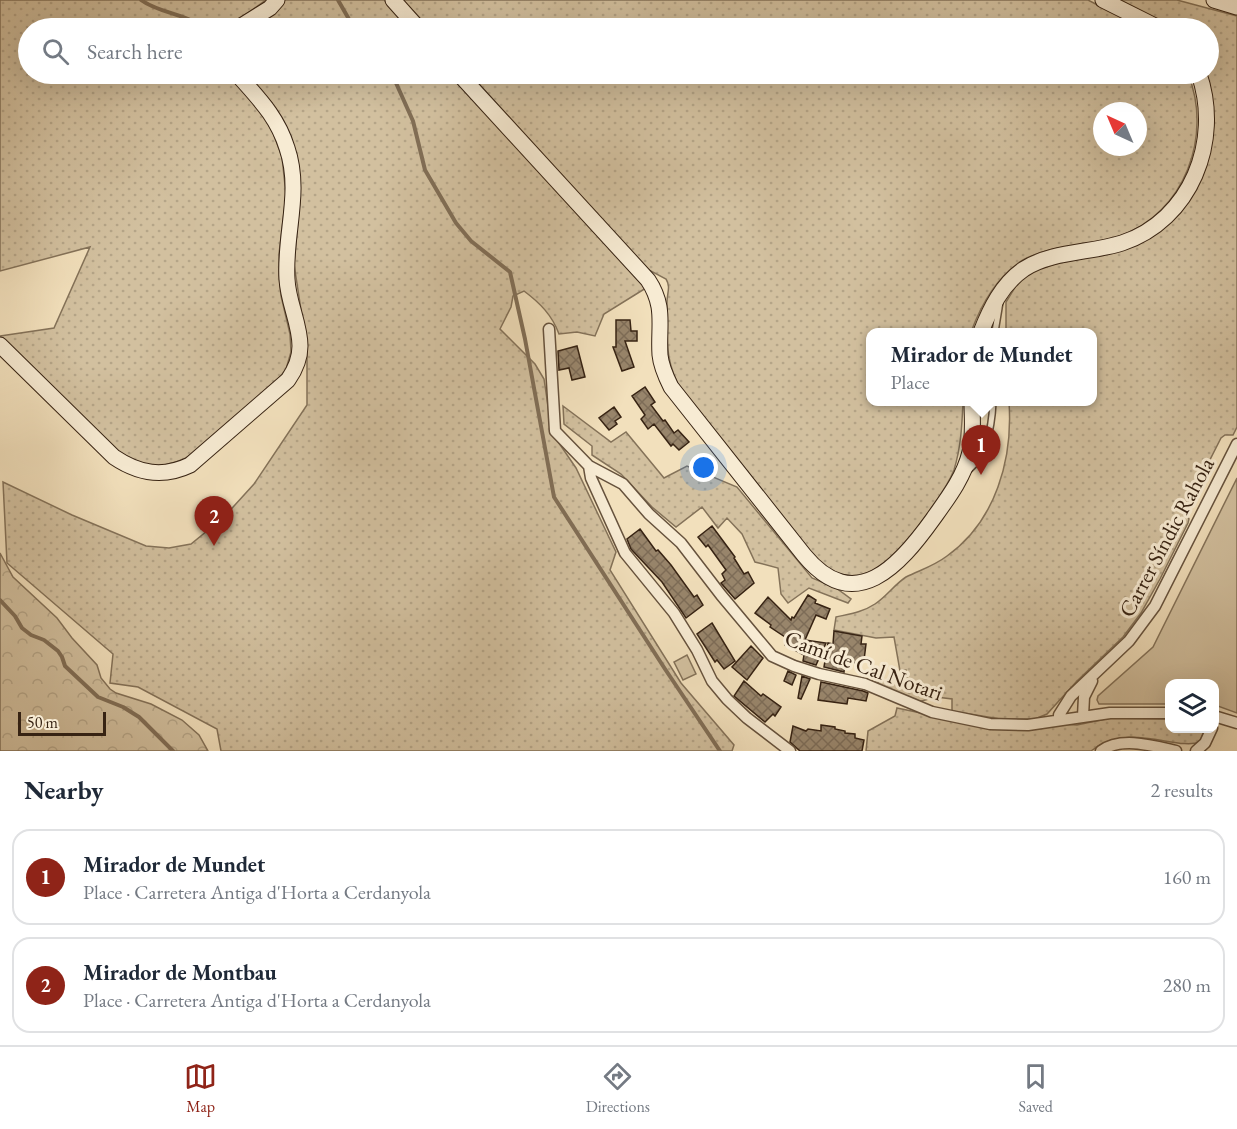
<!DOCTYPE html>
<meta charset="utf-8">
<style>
:root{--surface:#fff;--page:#f6f6f7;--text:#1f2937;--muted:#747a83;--line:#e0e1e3;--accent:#8f2418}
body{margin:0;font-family:"EB Garamond",serif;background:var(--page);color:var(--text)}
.controls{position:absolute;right:18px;bottom:18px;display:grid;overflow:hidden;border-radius:12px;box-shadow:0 6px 24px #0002}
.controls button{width:54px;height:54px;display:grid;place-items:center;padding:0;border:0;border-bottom:2px solid var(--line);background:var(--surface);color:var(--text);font:30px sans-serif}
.compass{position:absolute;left:1093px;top:102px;width:54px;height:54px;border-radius:50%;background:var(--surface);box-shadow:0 6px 24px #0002;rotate:316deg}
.scale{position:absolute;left:18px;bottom:15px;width:88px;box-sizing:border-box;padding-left:6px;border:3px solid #372313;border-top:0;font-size:16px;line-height:21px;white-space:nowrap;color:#372313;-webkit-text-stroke:4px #f7ebd3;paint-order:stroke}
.you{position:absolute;left:704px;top:468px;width:21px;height:21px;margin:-15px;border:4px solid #fff;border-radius:50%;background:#1a73e8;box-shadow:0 0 0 9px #1a73e833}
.badge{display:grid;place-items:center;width:39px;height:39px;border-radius:50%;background:var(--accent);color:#fff;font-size:20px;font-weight:700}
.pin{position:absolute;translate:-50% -50px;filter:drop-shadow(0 2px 3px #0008)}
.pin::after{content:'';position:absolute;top:32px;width:21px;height:18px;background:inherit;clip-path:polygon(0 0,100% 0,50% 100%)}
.popup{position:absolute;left:866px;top:328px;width:231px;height:78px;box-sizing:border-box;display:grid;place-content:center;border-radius:12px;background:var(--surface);filter:drop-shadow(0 2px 4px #0005);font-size:20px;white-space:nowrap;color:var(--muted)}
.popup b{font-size:22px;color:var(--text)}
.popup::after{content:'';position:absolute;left:50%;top:100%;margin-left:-12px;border:12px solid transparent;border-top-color:var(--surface)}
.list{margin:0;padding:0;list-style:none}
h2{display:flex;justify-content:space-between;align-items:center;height:78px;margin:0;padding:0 24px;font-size:26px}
h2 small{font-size:20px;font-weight:400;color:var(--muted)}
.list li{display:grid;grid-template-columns:39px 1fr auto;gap:18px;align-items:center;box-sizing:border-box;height:96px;margin:0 12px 12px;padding:0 12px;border:2px solid var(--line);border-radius:18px}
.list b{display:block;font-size:22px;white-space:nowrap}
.list p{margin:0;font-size:20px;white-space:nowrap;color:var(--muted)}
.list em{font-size:20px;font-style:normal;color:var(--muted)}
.icon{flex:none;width:33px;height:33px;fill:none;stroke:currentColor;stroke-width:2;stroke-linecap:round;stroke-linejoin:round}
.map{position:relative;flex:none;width:1237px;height:751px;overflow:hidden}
.search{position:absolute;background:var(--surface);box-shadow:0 6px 24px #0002;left:18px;right:18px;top:18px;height:66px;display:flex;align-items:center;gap:15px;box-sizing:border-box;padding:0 21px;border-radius:33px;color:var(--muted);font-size:22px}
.sheet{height:294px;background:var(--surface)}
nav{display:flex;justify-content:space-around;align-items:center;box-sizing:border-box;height:84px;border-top:2px solid var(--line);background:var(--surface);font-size:16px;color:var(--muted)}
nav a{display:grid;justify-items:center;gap:3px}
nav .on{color:var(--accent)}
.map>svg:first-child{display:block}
</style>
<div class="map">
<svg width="1237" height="751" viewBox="0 0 1237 751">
<defs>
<pattern id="grass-dots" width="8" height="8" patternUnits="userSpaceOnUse" patternTransform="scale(1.5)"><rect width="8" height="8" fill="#d2c09f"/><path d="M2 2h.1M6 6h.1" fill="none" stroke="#b5a588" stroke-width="1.8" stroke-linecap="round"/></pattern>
<pattern id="forest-crowns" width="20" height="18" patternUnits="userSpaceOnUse" patternTransform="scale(1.5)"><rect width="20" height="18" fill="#d2c09f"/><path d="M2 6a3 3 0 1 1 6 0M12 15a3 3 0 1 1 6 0" fill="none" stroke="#b5a588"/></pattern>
<pattern id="building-cross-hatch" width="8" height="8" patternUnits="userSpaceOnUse" patternTransform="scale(1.5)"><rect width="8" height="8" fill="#98856b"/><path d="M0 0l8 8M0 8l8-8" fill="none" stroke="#7d6c57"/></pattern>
</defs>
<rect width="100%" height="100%" fill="#f2e0bc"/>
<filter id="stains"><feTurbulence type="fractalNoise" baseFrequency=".00333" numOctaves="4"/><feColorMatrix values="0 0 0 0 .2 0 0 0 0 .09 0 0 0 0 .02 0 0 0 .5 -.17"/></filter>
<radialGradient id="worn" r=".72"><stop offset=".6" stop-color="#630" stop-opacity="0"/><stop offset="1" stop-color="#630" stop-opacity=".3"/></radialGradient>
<path fill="url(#grass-dots)" stroke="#847259" stroke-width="1.5" fill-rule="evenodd" d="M0,0H266L227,28H28V74H227L260,109L273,133L282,157L286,195L279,254V276L281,296L290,334L291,352L286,369L277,381L195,453C164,472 142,468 114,448L0,336L54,328L90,247L0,271Z
M284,0H384L410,28H250Z
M403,0H1088L1142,28H429Z
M1114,0H1177L1237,16V427L1233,435H1225L1221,438L1184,511L1189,519L1188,523L1160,579L1141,613L1123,637L1077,681L1047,714L1035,719H1000L952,711V699L936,697L918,702L872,683L907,677L906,670L900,671L894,637L876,638L834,630L836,617C849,614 863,612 875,604C886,597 895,584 906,577C920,570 934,566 947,556C996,521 1013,459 1009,402H1092V332H1006V302L1019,281L1032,271L1055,264L1108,253L1195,189L1204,74H1208V28H1169Z
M245,74H451L646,288L604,314L595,336L577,332L559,334C552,315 540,303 524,291L513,296L511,307L500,329L535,364L544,379L552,433L576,468L616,552L610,570L681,683L734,745L732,751H221L217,729L138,687L110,683L113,654L7,563L3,482L72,515L146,546L169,548L191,544L224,517L254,484L307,405V349L294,264L300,199L272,103Z
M470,74H1188C1213,135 1185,213 1120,236C1090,246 1052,244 1023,260C997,276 981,305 971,332H870V402H963C962,425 961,447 954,470C947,488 935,502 925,517C905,545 869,594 829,569C824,566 819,561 815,557L682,392C663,357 668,340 667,302C667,293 671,287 666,279L647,269ZM1102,111H1138V147H1102Z
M563,406L611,442L626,432L664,478L687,466L737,487L812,578L836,588L851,599L848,603L809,588L788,603L781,594L778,568L755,562L742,534L727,518L718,528L702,507L676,527L652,507L621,474L592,455V446L564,424Z
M897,708L945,718L1077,725L1110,718L1169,719L1170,728L1202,729L1203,734L1200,742C1176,751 1128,721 1091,751H866L868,731L895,716Z"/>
<path fill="url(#forest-crowns)" stroke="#847259" stroke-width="1.5" d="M0,553L13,577L57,618L72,638L97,665L101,678L110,689L116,693L151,704L182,720L199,735L208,751H0Z"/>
<path fill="#d2c09f" stroke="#847259" stroke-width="1.5" d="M1237,478V713L1215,705L1214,684H1170L1169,704H1099L1097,700L1098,696L1153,647Z
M687,655L696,674L683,680L674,662Z"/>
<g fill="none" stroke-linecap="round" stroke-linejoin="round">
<path stroke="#816e56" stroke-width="4" d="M141,0C160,14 186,13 203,28
M338,0L354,28
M392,74L413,121L425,170L456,223L471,241L510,272L525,339L554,497L665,669L720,751
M118,80L133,74
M0,600L15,616L22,628L31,635L44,640L58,651L62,657L65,666L98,697L123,707L139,717L173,751"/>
</g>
<path fill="url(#building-cross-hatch)" stroke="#372313" stroke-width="1.5" d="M616,320H630L631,331H637V341H625L634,367L622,371L613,347H616Z
M577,346L585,377L572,380L569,368L559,370L558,351Z
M645,387L655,402L651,405L663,421L665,420L674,433L678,430L689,442L679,450L673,444L671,446L654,424L648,429L641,419L645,415L632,396Z
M614,407L621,417L615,421L617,424L609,430L599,418Z
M712,526L735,557L734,558L744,574L748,572L754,583L735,599L721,583L725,580L722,574L726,570L708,545L706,547L698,537Z
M640,529L656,551L658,550L671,565L694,597L697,595L703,605L686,618L662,582L631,549L627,539Z
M808,595L816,600L815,603L830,609L826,619L816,615L805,640L826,643L816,665L803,661L804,655L785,645L788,639L770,627L771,625L755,613L768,597L791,620L792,617L794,618Z
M712,623L735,661L724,669L717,660L715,662L697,634Z
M834,631L862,636L861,644H866L864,660H862L861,664L845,661L844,672L824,667L828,643L833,644Z
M751,646L763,658L747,680L732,667Z
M788,671L796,675L792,685L784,681Z
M802,676L810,679L801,699L798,698Z
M744,681L761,696L763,694L781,707L775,716L773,714L765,722L734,696Z
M821,682L863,691L868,693L866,701L848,698L847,704L818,700Z
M821,725L835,727V729L845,731V733L855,734V738L864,740L862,751H800L790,742L793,726L806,731L808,729L821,731Z"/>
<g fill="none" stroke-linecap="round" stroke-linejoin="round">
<g stroke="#66523d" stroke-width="8">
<path id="lane" d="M995,332L1000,302
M970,469C988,453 992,424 993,402"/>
</g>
<g stroke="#66523d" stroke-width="13">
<path id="street" d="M549,329L555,431L589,466L591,478L625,553L674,613L697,650L712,681L727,699L747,718L790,751
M589,466L623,484L649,514L681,543L721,595L772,656L794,666L819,674L865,684L932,712L990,724L1028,725L1110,713H1170
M1083,716L1084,697L1092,681
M1214,716L1237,723
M1060,720L1059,715L1071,696L1129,641L1155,606L1237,444
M1101,751C1121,736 1154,746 1176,751
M1196,751L1205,743L1212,728"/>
</g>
<g stroke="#372313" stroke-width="17">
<path id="secondary" d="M393,0L418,28
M1103,0L1159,28
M1214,0L1237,7
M238,28L270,8L277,0
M459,74L648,280C666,307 658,326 660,355C661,366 666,377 671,387L804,555C855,617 900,565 933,519C948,498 964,477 970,452C974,435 972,418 972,402
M981,332C990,309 1002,284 1024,269C1052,251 1091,253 1122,243C1191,220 1222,141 1199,74
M0,345L114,457C139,474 163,478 190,465L288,380C295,370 300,359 300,346C300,324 288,302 287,279C284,235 302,192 287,148C277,116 258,98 237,74"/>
</g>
<use href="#lane" stroke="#f7ebd3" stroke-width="5"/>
<use href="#street" stroke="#f7ebd3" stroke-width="10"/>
<use href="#secondary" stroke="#f7ebd3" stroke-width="15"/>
</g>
<g text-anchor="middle" stroke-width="6" stroke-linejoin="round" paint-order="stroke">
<g font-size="22" fill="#372313" stroke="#f7ebd3">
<text transform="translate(1166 537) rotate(-62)" y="8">Carrer Síndic Rahola</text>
<text transform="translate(864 665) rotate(20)" y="8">Camí de Cal Notari</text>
</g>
</g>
<rect width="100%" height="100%" filter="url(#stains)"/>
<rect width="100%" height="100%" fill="url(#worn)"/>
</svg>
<div class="controls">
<button><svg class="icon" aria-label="layers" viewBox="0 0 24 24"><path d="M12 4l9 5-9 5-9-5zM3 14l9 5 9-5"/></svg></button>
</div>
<svg class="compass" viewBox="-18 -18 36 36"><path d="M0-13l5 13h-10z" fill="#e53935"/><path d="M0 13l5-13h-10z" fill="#747a83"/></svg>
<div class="scale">50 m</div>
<div class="you"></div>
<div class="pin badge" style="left:981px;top:475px">1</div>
<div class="popup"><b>Mirador de Mundet</b>Place</div>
<div class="pin badge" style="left:214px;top:546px">2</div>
<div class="search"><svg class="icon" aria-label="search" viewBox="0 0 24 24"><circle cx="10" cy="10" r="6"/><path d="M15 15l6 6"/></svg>Search here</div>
</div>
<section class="sheet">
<h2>Nearby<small>2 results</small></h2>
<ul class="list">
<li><span class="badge">1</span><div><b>Mirador de Mundet</b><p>Place · Carretera Antiga d'Horta a Cerdanyola</p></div><em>160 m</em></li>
<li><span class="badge">2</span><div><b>Mirador de Montbau</b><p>Place · Carretera Antiga d'Horta a Cerdanyola</p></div><em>280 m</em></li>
</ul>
</section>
<nav>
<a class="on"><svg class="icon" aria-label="map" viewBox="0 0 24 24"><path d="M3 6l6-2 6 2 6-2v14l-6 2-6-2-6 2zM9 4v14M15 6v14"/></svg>Map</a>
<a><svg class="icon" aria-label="directions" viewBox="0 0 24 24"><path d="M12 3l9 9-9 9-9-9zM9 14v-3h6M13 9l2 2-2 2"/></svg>Directions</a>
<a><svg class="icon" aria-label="saved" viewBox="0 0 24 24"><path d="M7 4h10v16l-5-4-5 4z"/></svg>Saved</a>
</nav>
